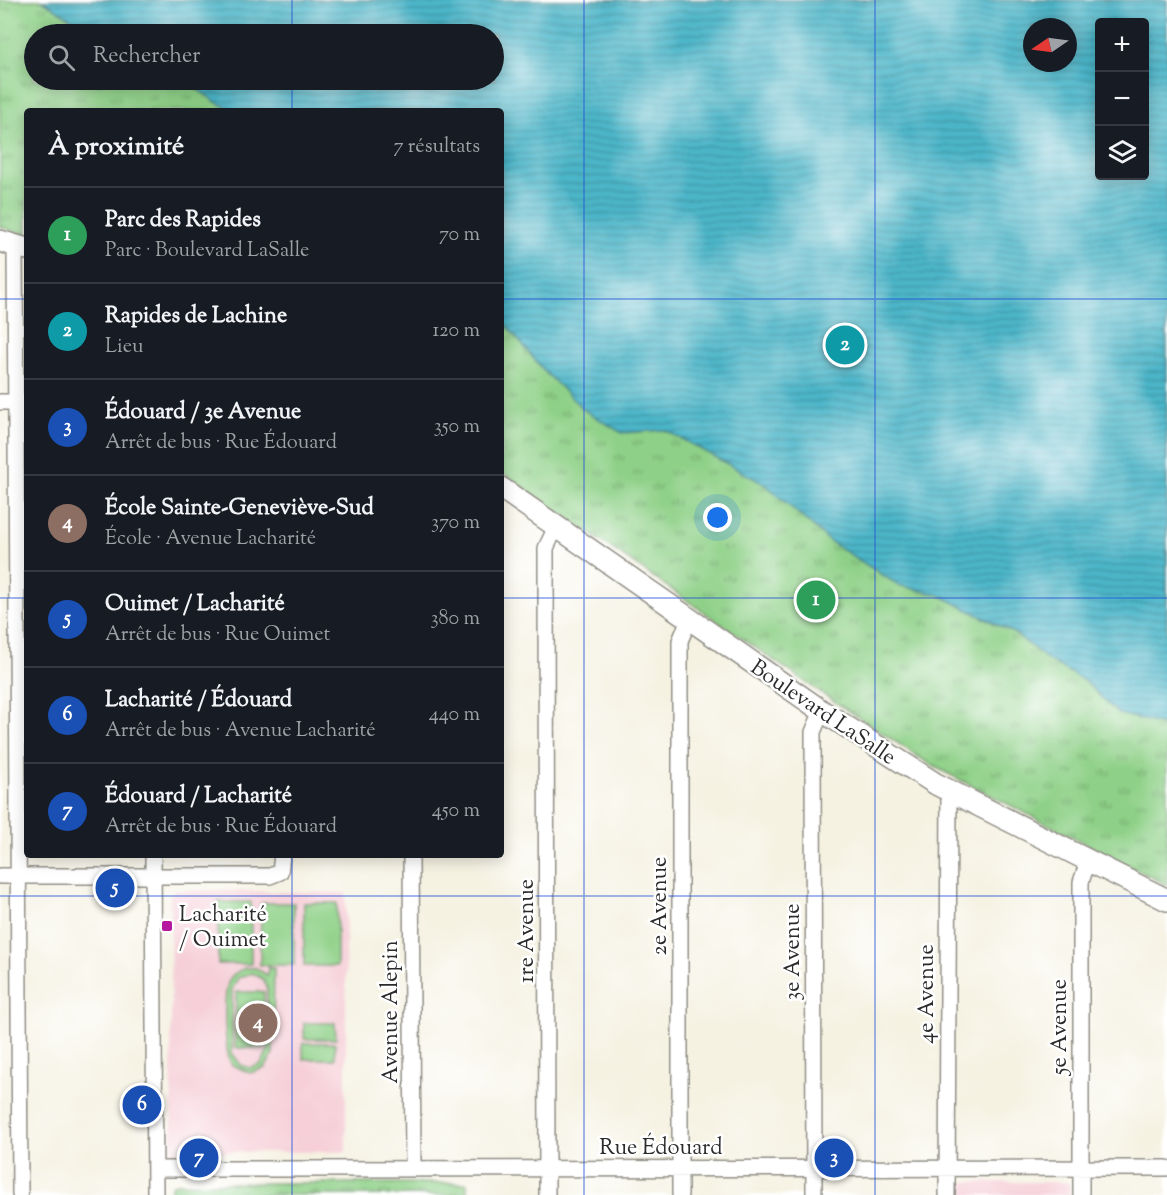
<!DOCTYPE html>
<html lang="fr">
<meta charset="utf-8">
<style>
:root{--surface:#171b24;--page:#20242c;--text:#f1f3f6;--muted:#9ea1a6;--line:#363941;--accent:#db2777}
body{margin:0;font-family:"Sorts Mill Goudy",serif;background:var(--page);color:var(--text)}
.controls{position:absolute;right:18px;top:18px;display:grid;overflow:hidden;border-radius:6px;box-shadow:0 3px 15px #0003}
.controls button{width:54px;height:54px;display:grid;place-items:center;padding:0;border:0;border-bottom:2px solid var(--line);background:var(--surface);color:var(--text);font:30px sans-serif}
.compass{position:absolute;left:1023px;top:18px;width:54px;height:54px;border-radius:50%;background:var(--surface);box-shadow:0 3px 15px #0003;rotate:257deg}
.you{position:absolute;left:718px;top:518px;width:21px;height:21px;margin:-15px;border:4px solid #fff;border-radius:50%;background:#1a73e8;box-shadow:0 0 0 9px #1a73e833}
.badge{display:grid;place-items:center;width:39px;height:39px;border-radius:50%;background:var(--accent);color:#fff;font-size:20px;font-weight:700}
.pin{position:absolute;translate:-50% -50%;border:3px solid #fff;box-shadow:0 2px 6px #0006}
.list{margin:0;padding:0;list-style:none}
h2{display:flex;justify-content:space-between;align-items:center;height:78px;margin:0;padding:0 24px;font-size:26px}
h2 small{font-size:20px;font-weight:400;color:var(--muted)}
.list li{display:grid;grid-template-columns:39px 1fr auto;gap:18px;align-items:center;box-sizing:border-box;height:96px;padding:0 24px;border-top:2px solid var(--line)}
.list b{display:block;font-size:22px;white-space:nowrap}
.list p{margin:0;font-size:20px;white-space:nowrap;color:var(--muted)}
.list em{font-size:20px;font-style:normal;color:var(--muted)}
.icon{flex:none;width:33px;height:33px;fill:none;stroke:currentColor;stroke-width:2;stroke-linecap:round;stroke-linejoin:round}
.map{position:relative;flex:none;width:1167px;height:1195px;overflow:hidden}
.search{position:absolute;background:var(--surface);box-shadow:0 3px 15px #0003;left:24px;top:24px;width:480px;height:66px;display:flex;align-items:center;gap:15px;box-sizing:border-box;padding:0 21px;border-radius:33px;color:var(--muted);font-size:22px}
.panel{position:absolute;background:var(--surface);box-shadow:0 3px 15px #0003;left:24px;top:108px;width:480px;height:750px;border-radius:6px}
.map>svg:first-child{display:block}
</style>
<div class="map">
<svg width="1167" height="1195" viewBox="0 0 1167 1195">
<defs>
<pattern id="park-tufts" width="24" height="20" patternUnits="userSpaceOnUse" patternTransform="scale(1.5)"><rect width="24" height="20" fill="#8ed087"/><path d="M3 7l-1-3M5 7V3M7 7l1-3M15 17l-1-3M17 17v-4M19 17l1-3" fill="none" stroke="#74a96f"/></pattern>
<pattern id="water-rules" width="6" height="5" patternUnits="userSpaceOnUse" patternTransform="scale(1.5)"><rect width="6" height="5" fill="#4cb6c9"/><path d="M0 2.5h6" fill="none" stroke="#3f94a3"/></pattern>
</defs>
<rect width="100%" height="100%" fill="#fff"/>
<filter id="ink" filterUnits="userSpaceOnUse"><feTurbulence type="fractalNoise" baseFrequency=".0167" numOctaves="2"/><feDisplacementMap in="SourceGraphic" scale="12" xChannelSelector="R" yChannelSelector="G"/><feConvolveMatrix kernelMatrix="1 2 1 2 8 2 1 2 1" color-interpolation-filters="sRGB"/></filter>
<filter id="wash" filterUnits="userSpaceOnUse"><feTurbulence type="fractalNoise" baseFrequency=".008" numOctaves="4" result="noise"/><feDisplacementMap in="SourceGraphic" scale="24" xChannelSelector="R" yChannelSelector="G"/><feGaussianBlur stdDeviation="1.35" result="paint"/><feColorMatrix in="noise" values="0 0 0 0 0 0 0 0 0 0 0 0 0 0 0 0 0 1.4 0 .05"/><feComposite in="paint" operator="in"/></filter>
<g filter="url(#wash)">
<rect width="100%" height="100%" fill="#f5f2e2"/>
<path fill="#f6cfd8" d="M174,890L346,893V1152H172L170,896Z
M961,1182H1067L1070,1185V1195H958Z"/>
<path fill="#8ed087" stroke="#5c7e59" stroke-width="1.5" fill-rule="evenodd" d="M218,902H251V964H218Z
M261,903H294V965H260Z
M304,903H337V966H304Z
M245,968H256L267,975L268,968H274L273,1055L265,1068L250,1073L232,1065C224,1053 223,998 228,983C230,975 237,971 245,968ZM252,973L263,979L267,987L268,1050L261,1064L251,1068L241,1065L232,1053V990L238,978Z
M236,992H264V1048H235Z
M304,1023H335L336,1039H304Z
M303,1043H335V1059H303Z"/>
<path fill="url(#park-tufts)" stroke="#5c7e59" stroke-width="1.5" fill-rule="evenodd" d="M0,0H1167V885L931,765L821,693L501,472V111H27V235L0,227ZM1100,22H1144V176H1100ZM1032,27H1068V63H1032ZM34,34H494V80H34Z
M176,1183H467V1195H171V1185Z"/>
<path fill="url(#water-rules)" stroke="#3c707a" stroke-width="1.5" fill-rule="evenodd" d="M42,0H1167V726L1117,713L1086,682L1048,660L1014,633L939,595L898,585L829,541L766,485L702,450L665,430L622,433L584,410L544,371L501,319V111H236L219,104L184,80H494V34H95ZM1100,22H1144V176H1100ZM1032,27H1068V63H1032Z"/>
</g>
<g filter="url(#ink)">
<g fill="none" stroke-linecap="round" stroke-linejoin="round">
<g stroke="#908e86" stroke-width="18">
<path id="street" d="M15,245L20,1195
M0,402H27
M153,855L155,1195
M411,855L413,1169
M0,876H270L280,872L282,855
M155,1169L1167,1168
M547,1195L546,548L556,527
M680,1195V641L689,619
M814,1195L813,732L822,711
M947,1195L949,792
M1081,1195V882L1088,861"/>
</g>
<g stroke="#908e86" stroke-width="24">
<path id="secondary" d="M0,241L27,249
M501,488L822,711L936,784L1167,900"/>
</g>
<use href="#street" stroke="#fff" stroke-width="15"/>
<use href="#secondary" stroke="#fff" stroke-width="21"/>
</g>
</g>
<path fill="none" stroke="#1d4ed8" stroke-width="1.5" stroke-opacity="0.55" d="M292,0V34M584,0V1195M875,0V1195M292,80V111M0,299H27M501,299H1167M0,598H27M501,598H1167M292,855V1195M0,896H1167"/>
<rect fill="#b5179e" stroke="#fff" stroke-width="2" x="161" y="920" width="12" height="12" rx="3"/>
<g text-anchor="middle" stroke-width="5" stroke-linejoin="round" paint-order="stroke">
<g font-size="22" fill="#2b2b2b" stroke="#fff">
<text transform="translate(824 711) rotate(34)" y="8">Boulevard LaSalle</text>
<text transform="translate(658 906) rotate(-90)" y="8">2e Avenue</text>
<text transform="translate(525 931) rotate(-90)" y="8">1re Avenue</text>
<text transform="translate(791 952) rotate(-90)" y="8">3e Avenue</text>
<text transform="translate(925 994) rotate(-90)" y="8">4e Avenue</text>
<text transform="translate(389 1012) rotate(-90)" y="8">Avenue Alepin</text>
<text transform="translate(1058 1027) rotate(-90)" y="8">5e Avenue</text>
<text x="661" y="1154">Rue Édouard</text>
</g>
<g font-size="22" fill="#2b2b2b" stroke="#fff" text-anchor="start">
<text x="179" y="921">Lacharité<tspan x="179" dy="25">/ Ouimet</tspan></text>
</g>
</g>
</svg>
<div class="controls">
<button>+</button>
<button>−</button>
<button><svg class="icon" aria-label="layers" viewBox="0 0 24 24"><path d="M12 4l9 5-9 5-9-5zM3 14l9 5 9-5"/></svg></button>
</div>
<svg class="compass" viewBox="-18 -18 36 36"><path d="M0-13l5 13h-10z" fill="#e53935"/><path d="M0 13l5-13h-10z" fill="#9ea1a6"/></svg>
<div class="you"></div>
<div class="pin badge" style="left:816px;top:600px;background:#2e9e5b">1</div>
<div class="pin badge" style="left:845px;top:345px;background:#0f9aa8">2</div>
<div class="pin badge" style="left:834px;top:1158px;background:#1a4fb4">3</div>
<div class="pin badge" style="left:258px;top:1023px;background:#8d6e63">4</div>
<div class="pin badge" style="left:115px;top:888px;background:#1a4fb4">5</div>
<div class="pin badge" style="left:142px;top:1105px;background:#1a4fb4">6</div>
<div class="pin badge" style="left:199px;top:1158px;background:#1a4fb4">7</div>
<div class="search"><svg class="icon" aria-label="search" viewBox="0 0 24 24"><circle cx="10" cy="10" r="6"/><path d="M15 15l6 6"/></svg>Rechercher</div>
<section class="panel">
<h2>À proximité<small>7 résultats</small></h2>
<ul class="list">
<li><span class="badge" style="background:#2e9e5b">1</span><div><b>Parc des Rapides</b><p>Parc · Boulevard LaSalle</p></div><em>70 m</em></li>
<li><span class="badge" style="background:#0f9aa8">2</span><div><b>Rapides de Lachine</b><p>Lieu</p></div><em>120 m</em></li>
<li><span class="badge" style="background:#1a4fb4">3</span><div><b>Édouard / 3e Avenue</b><p>Arrêt de bus · Rue Édouard</p></div><em>350 m</em></li>
<li><span class="badge" style="background:#8d6e63">4</span><div><b>École Sainte-Geneviève-Sud</b><p>École · Avenue Lacharité</p></div><em>370 m</em></li>
<li><span class="badge" style="background:#1a4fb4">5</span><div><b>Ouimet / Lacharité</b><p>Arrêt de bus · Rue Ouimet</p></div><em>380 m</em></li>
<li><span class="badge" style="background:#1a4fb4">6</span><div><b>Lacharité / Édouard</b><p>Arrêt de bus · Avenue Lacharité</p></div><em>440 m</em></li>
<li><span class="badge" style="background:#1a4fb4">7</span><div><b>Édouard / Lacharité</b><p>Arrêt de bus · Rue Édouard</p></div><em>450 m</em></li>
</ul>
</section>
</div>
